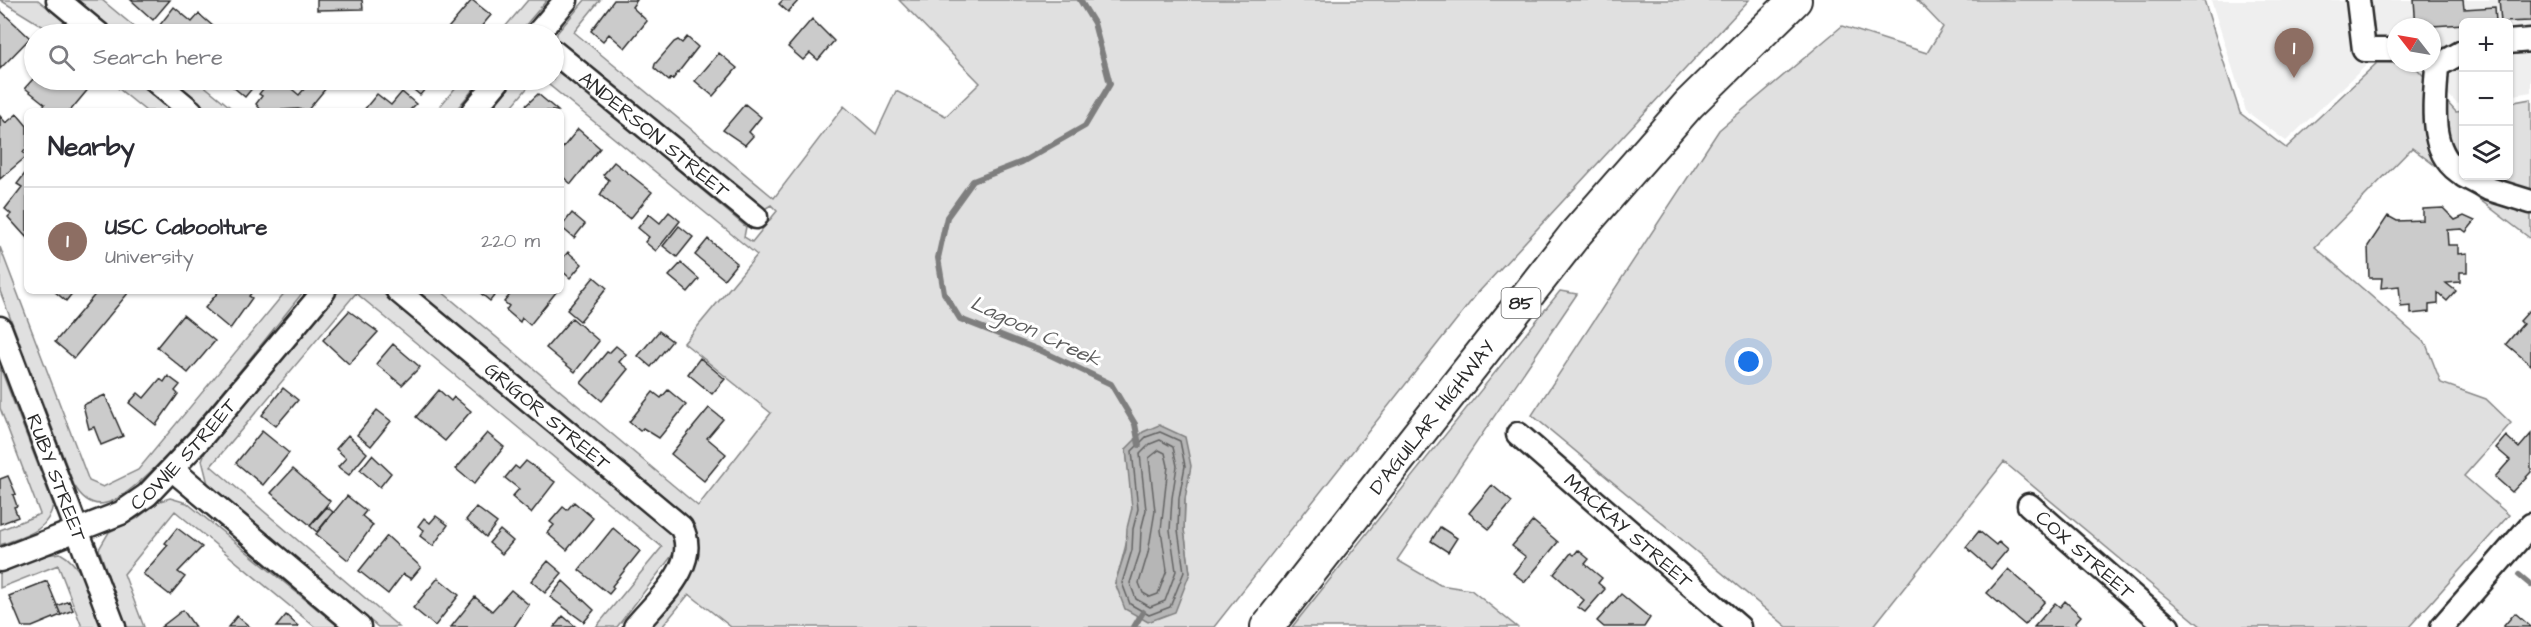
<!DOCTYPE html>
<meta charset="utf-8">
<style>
:root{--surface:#fff;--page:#f7f7f7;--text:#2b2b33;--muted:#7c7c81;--line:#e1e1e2;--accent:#d1495b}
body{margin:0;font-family:"Architects Daughter",sans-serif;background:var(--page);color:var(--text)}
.controls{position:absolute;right:18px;top:18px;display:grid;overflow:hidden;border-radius:9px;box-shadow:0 2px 4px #0004}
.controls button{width:54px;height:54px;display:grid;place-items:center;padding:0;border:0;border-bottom:2px solid var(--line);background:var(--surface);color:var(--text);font:30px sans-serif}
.compass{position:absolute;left:2387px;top:18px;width:54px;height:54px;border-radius:50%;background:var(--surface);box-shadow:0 2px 4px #0004;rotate:301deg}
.you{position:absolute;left:1749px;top:362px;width:21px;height:21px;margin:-15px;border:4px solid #fff;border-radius:50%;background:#1a73e8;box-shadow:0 0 0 9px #1a73e833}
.badge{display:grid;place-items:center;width:39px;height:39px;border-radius:50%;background:var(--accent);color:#fff;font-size:20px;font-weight:700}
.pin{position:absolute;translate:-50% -50px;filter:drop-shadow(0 2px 3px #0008)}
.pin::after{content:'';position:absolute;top:32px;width:21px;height:18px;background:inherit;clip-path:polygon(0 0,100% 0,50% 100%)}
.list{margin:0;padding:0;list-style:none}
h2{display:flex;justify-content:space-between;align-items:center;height:78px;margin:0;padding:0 24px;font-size:26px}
h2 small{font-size:20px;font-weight:400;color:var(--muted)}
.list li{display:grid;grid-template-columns:39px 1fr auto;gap:18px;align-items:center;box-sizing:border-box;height:108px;padding:0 24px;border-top:2px solid var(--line)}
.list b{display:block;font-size:22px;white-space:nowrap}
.list p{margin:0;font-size:20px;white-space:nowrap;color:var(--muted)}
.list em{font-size:20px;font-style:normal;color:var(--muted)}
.icon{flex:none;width:33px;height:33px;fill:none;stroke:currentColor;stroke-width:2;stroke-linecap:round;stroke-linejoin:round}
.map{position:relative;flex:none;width:2531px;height:627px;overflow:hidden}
.search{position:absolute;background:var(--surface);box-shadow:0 2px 4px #0004;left:24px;top:24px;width:540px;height:66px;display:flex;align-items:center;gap:15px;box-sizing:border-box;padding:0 21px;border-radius:33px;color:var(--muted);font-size:22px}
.panel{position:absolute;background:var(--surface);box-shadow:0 2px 4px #0004;left:24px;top:108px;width:540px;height:186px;border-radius:9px}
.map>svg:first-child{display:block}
</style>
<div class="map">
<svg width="2531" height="627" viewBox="0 0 2531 627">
<rect width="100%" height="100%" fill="#fff"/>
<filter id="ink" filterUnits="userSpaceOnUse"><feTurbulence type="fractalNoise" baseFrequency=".0167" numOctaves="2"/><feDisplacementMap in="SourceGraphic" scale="12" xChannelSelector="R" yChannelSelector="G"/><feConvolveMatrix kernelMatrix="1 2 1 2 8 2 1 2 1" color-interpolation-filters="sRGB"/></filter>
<g filter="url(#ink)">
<path fill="#efefef" d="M2211,0H2531V92L2509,96L2508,22H2464L2463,103L2457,104L2420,63H2432V27H2396V57L2374,58L2286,141L2246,111Z"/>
<path fill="#e0e0e0" stroke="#868686" stroke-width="1.5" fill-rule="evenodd" d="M0,0H38L80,34H55Z
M75,0H102L143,34H116Z
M528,0H547L518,34H499Z
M585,0H600L574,32L774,198L844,106L876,134L896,91L946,116L980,83L899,0H1749L1476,295L1214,627H731L689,594L662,627H648C677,592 719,559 684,513L418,291H441L698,506L771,413L684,343L757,255L543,80H554V59L583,90L746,227L744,237L752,242L777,211L771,205L763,210L556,41L557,33ZM1126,449L1185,499L1184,530L1190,573L1115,583C1123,559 1129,535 1132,510C1134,494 1127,466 1126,449Z
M1917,0H2204L2240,113L2286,148L2378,62L2412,63L2456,112L2463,111L2464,176H2508L2509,103L2531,99V239L2412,148L2315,247L2426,344L2441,383L2486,399L2511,423L2464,476L2509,515L2409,627H2202L2004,462L1873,627H1787L1532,415L1719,130L1842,26L1927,53L1943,27Z
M108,80H134L172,111H146Z
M170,80H197L235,111H208Z
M462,80H481L455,111H436Z
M515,80H534L508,111H489Z
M0,247L89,481L103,487L138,470L286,291H304C270,332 149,494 106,503C91,507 81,497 74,485L0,291Z
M339,291H380L666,528L673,537L674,553L617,627H596L662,547L356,293L211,466L399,627H378L208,484L202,460L206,450Z
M1560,291L1577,294L1397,560L1440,585L1471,590L1517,627H1292Z
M0,367L53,504C49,532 24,536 0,545V530L40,514L0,408Z
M170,498L187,503L339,627H315L175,511L124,574L144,627H126L99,549L109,532L136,519L160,501Z
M60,553C86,567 91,601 101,627H82L58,565L0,588V572L46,555Z"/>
<path fill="#b6b6b6" stroke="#7e7e7e" stroke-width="1.5" d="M1159,425L1185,437L1191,466L1185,499L1184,530L1190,573L1175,612L1148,622L1125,609L1115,583L1126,549L1127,528L1132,508L1126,449L1143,432Z"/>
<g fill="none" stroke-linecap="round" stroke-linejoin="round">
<path stroke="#636363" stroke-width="1.5" d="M1160,432L1180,441L1185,466L1179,498L1178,530L1184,572L1170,607L1149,615L1130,604L1122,583L1132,550L1133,529L1138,509L1132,451L1146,437Z
M1160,440L1173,447L1177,466L1172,498L1170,530L1176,571L1165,601L1150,607L1136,599L1130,583L1140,552L1141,530L1146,510L1140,454L1150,444Z
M1159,450L1165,453L1168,466L1161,530L1167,570L1158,594L1150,597L1143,593L1139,583L1148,553L1155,511L1149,458Z"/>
<path stroke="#7e7e7e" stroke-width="6" d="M1080,0L1094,23L1110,84L1085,126L1022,162L973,181L947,217L938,258L944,293L960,319L1044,352L1111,384L1135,424L1139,445
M2519,575L2531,585
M1134,627L1143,612"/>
</g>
<path fill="#cbcbcb" stroke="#2b2b2b" stroke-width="1.5" d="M131,0H170L153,20Z
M317,0H362L363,9L317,10Z
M472,0L491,15L475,34H443Z
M614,0H637L632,7L647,21L625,48L609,34L603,41L591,31Z
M783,0H799L788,12L779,4Z
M2414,0H2463L2464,9L2495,7L2496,22L2416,27Z
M2499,0H2531V21L2501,22Z
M174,7L192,22L199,14L214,27L207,34H170L159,26Z
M0,10L30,38L0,69Z
M812,19L834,41L818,60L810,53L803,60L788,47Z
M687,37L698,47L673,79L671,78L669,81L654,68L655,64L674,42L678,40L682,43Z
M719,53L737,68L713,96L695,81Z
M33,79L84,80L83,81L90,87L70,111H39L45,104L25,88Z
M227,80H259L245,97L226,81Z
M281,80L299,95L312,80L331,82L307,111L298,109L262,111L256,104L262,96L259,94L267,84L263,81Z
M402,80H438L436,82L433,80L420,95Z
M402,92L416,104L409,111H363L377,94L391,105Z
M538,94L558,111H520Z
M745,104L761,117L749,132L753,136L745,145L723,130Z
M17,114L27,126V149L23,152L27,156L0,179V116L6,123Z
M578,129L600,148L571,184L561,175V150Z
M614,162L652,192L630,219L600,195L609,180L603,175Z
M27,171V238L8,217L11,214L5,209L22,187L17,184Z
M2443,208L2455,220L2464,216L2475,221L2466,232L2462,229L2447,230L2448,245H2458V254L2467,253V272H2460V282L2446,283L2456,291L2447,301L2438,293V304L2429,305V312L2411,314V306L2401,307L2399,286L2381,288L2382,278H2369L2368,246L2388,216L2397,221L2423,220V209Z
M669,212L680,221L656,251L645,242L649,237L638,228L649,214L660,223Z
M572,213L585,224L574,238L561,227Z
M679,226L693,237L677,257L663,246Z
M708,239L737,263L724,279L695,255Z
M568,252L582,264L570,278L561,270V260Z
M681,263L699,279L688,292L669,276Z
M594,277L607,288L580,321L567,310Z
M54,291H74L66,301Z
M98,291L129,292L74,358L55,342Z
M219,291H253L249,296L252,298L230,329L205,308Z
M478,291H498L490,301Z
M513,291H557L530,325L522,318L520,322L506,310L509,306L504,302Z
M2531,309V365L2506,344L2523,324L2520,321Z
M349,311L378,332L349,364L323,340Z
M183,315L215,341L188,373L157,347Z
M572,318L599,341L575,372L546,348Z
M659,331L672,341L651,367L638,356Z
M393,344L420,367L402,385L376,364Z
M616,346L626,354L619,362L628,369L602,401L581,383L607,352L609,353Z
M700,358L725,379L712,394L688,374Z
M168,376L180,385L175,391L178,394L156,425L129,403L138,393L144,398L160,379L164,382Z
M283,388L298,400L276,426L262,415Z
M439,390L451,401L454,397L471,411L445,441L416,417Z
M668,390L686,405L659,438L643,428L640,431L629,422L653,392L661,398Z
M105,395L123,436L101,445L94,427L89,429L83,405Z
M709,408L723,419L707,438L726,454L704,481L671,454Z
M377,410L391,421L371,446L357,435Z
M262,431L289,453L263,485L236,463Z
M487,433L504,447L474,484L456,469Z
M2531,434V472L2512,492L2495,477L2510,460L2496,448L2506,436L2519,448Z
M348,435L367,453L349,475L338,467L346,458L336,449Z
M372,455L391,473L380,487L360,470Z
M526,461L555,482L531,513L512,497L519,489L505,478L515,466L519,469Z
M293,469L330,501L310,525L271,493Z
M8,476L16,494L13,495L17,506L14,507L18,517L0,524V479Z
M1492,485L1512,502L1489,529L1469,513Z
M347,496L366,511L362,516L373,525L348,560L316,534Z
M574,502L593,518L567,550L547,533L554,525L550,522L563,507L567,510Z
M327,507L333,512L317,532L310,526Z
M476,507L497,523L486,537L466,520Z
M436,516L448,525L433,546L420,536L424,530L418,526L424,518L430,523Z
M1533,521L1558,542L1525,582L1513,573L1526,557L1512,546Z
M1440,527L1457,538L1448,552L1431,541Z
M177,528L202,547L178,572L185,577L170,595L143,574L168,545L165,543Z
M613,528L640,551L612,586L614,588L609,594L579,570Z
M500,530L513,541L502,554L489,543Z
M1979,531L1996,545L1999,541L2008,549L1991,569L1966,547Z
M387,536L421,567L411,579L403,574L388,594L359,571Z
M1578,550L1589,559L1585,564L1602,578L1598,583L1605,589L1585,612L1578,607L1584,600L1554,574L1571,553L1574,555Z
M548,561L562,573L545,593L531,581Z
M2008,569L2045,601L2025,625L1987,593Z
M438,578L459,595L435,626L413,608Z
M47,581L61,615L32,627H22L9,596Z
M563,581L594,610L584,622L550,597Z
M511,590L529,605L514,627H451L475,597L492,611Z
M1621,594L1650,618L1644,627H1604L1597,621Z
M69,601L73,610L61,615L57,606Z
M2065,601L2081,616L2075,623L2080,627H2034L2055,603L2060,607Z
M183,610L195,627H161Z
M2515,613L2531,627H2503Z
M286,615L298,626L297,627H276Z
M237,616L250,627H228Z
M563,616L576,627H554Z"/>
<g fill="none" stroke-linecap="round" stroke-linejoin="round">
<g stroke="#2b2b2b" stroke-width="27">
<g id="minor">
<path d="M58,0L99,34"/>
<path d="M2358,0L2364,50H2396"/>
<path d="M537,34L566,0"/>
<path d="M2508,42L2531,40"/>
<path d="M2464,51L2437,66C2435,103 2426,154 2464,175"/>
<path id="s1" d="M554,52L756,217"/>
<path d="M154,80L191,111"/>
<path d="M473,111L499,80"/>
<path d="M2464,176L2489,189L2531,202"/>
<path id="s2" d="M398,291L681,527C702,564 657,600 635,627"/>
<path id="s3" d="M0,328L114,627"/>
<path id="s4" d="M1518,434L1739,627"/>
<path d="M173,470L359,627"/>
<path id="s5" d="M2029,505L2168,627"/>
<path id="s6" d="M0,560L121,513L147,495L200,439L324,291"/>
<path d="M2442,627L2531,525"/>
</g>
</g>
<g stroke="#2b2b2b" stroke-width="36">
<g id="highway">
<path id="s7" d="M1267,627L1577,232L1689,104L1795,0"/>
</g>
</g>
<use href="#minor" stroke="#fff" stroke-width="22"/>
<use href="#highway" stroke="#fff" stroke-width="32"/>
</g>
</g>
<g text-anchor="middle" stroke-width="6" stroke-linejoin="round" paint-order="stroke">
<rect fill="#fff" stroke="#6b6b6b" stroke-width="1.5" x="1501.5" y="288" width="39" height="30" rx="4.5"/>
<g font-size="18" font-weight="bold" fill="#2b2b2b">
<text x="1521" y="309">85</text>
</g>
<g font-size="20" fill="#2b2b2b" stroke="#fff">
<text dy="7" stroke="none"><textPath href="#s1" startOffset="130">ANDERSON STREET</textPath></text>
<text dy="7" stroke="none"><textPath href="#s2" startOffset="195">GRIGOR STREET</textPath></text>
<text dy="7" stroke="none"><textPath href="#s7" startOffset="267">D'AGUILAR HIGHWAY</textPath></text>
<text dy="7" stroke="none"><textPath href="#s6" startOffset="216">COWIE STREET</textPath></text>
<text dy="7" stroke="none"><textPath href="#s3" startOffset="160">RUBY STREET</textPath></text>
<text dy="7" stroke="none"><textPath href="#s4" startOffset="147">MACKAY STREET</textPath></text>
<text dy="7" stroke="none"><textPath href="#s5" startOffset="75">COX STREET</textPath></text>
</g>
<g font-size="21" font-style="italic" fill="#5c5c5c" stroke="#fff">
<text transform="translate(1036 331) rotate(25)" y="7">Lagoon Creek</text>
</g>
</g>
</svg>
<div class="controls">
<button>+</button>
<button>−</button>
<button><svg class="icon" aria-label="layers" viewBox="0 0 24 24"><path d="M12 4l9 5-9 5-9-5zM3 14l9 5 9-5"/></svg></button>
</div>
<svg class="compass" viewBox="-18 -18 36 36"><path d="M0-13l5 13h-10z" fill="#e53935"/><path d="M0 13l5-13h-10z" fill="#7c7c81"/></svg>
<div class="you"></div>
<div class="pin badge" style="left:2294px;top:78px;background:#8d6e63">1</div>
<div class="search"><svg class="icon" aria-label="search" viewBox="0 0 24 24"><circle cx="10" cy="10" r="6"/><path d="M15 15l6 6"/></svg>Search here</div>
<section class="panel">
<h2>Nearby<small></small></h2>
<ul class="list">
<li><span class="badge" style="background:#8d6e63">1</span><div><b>USC Caboolture</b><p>University</p></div><em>220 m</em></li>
</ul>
</section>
</div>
